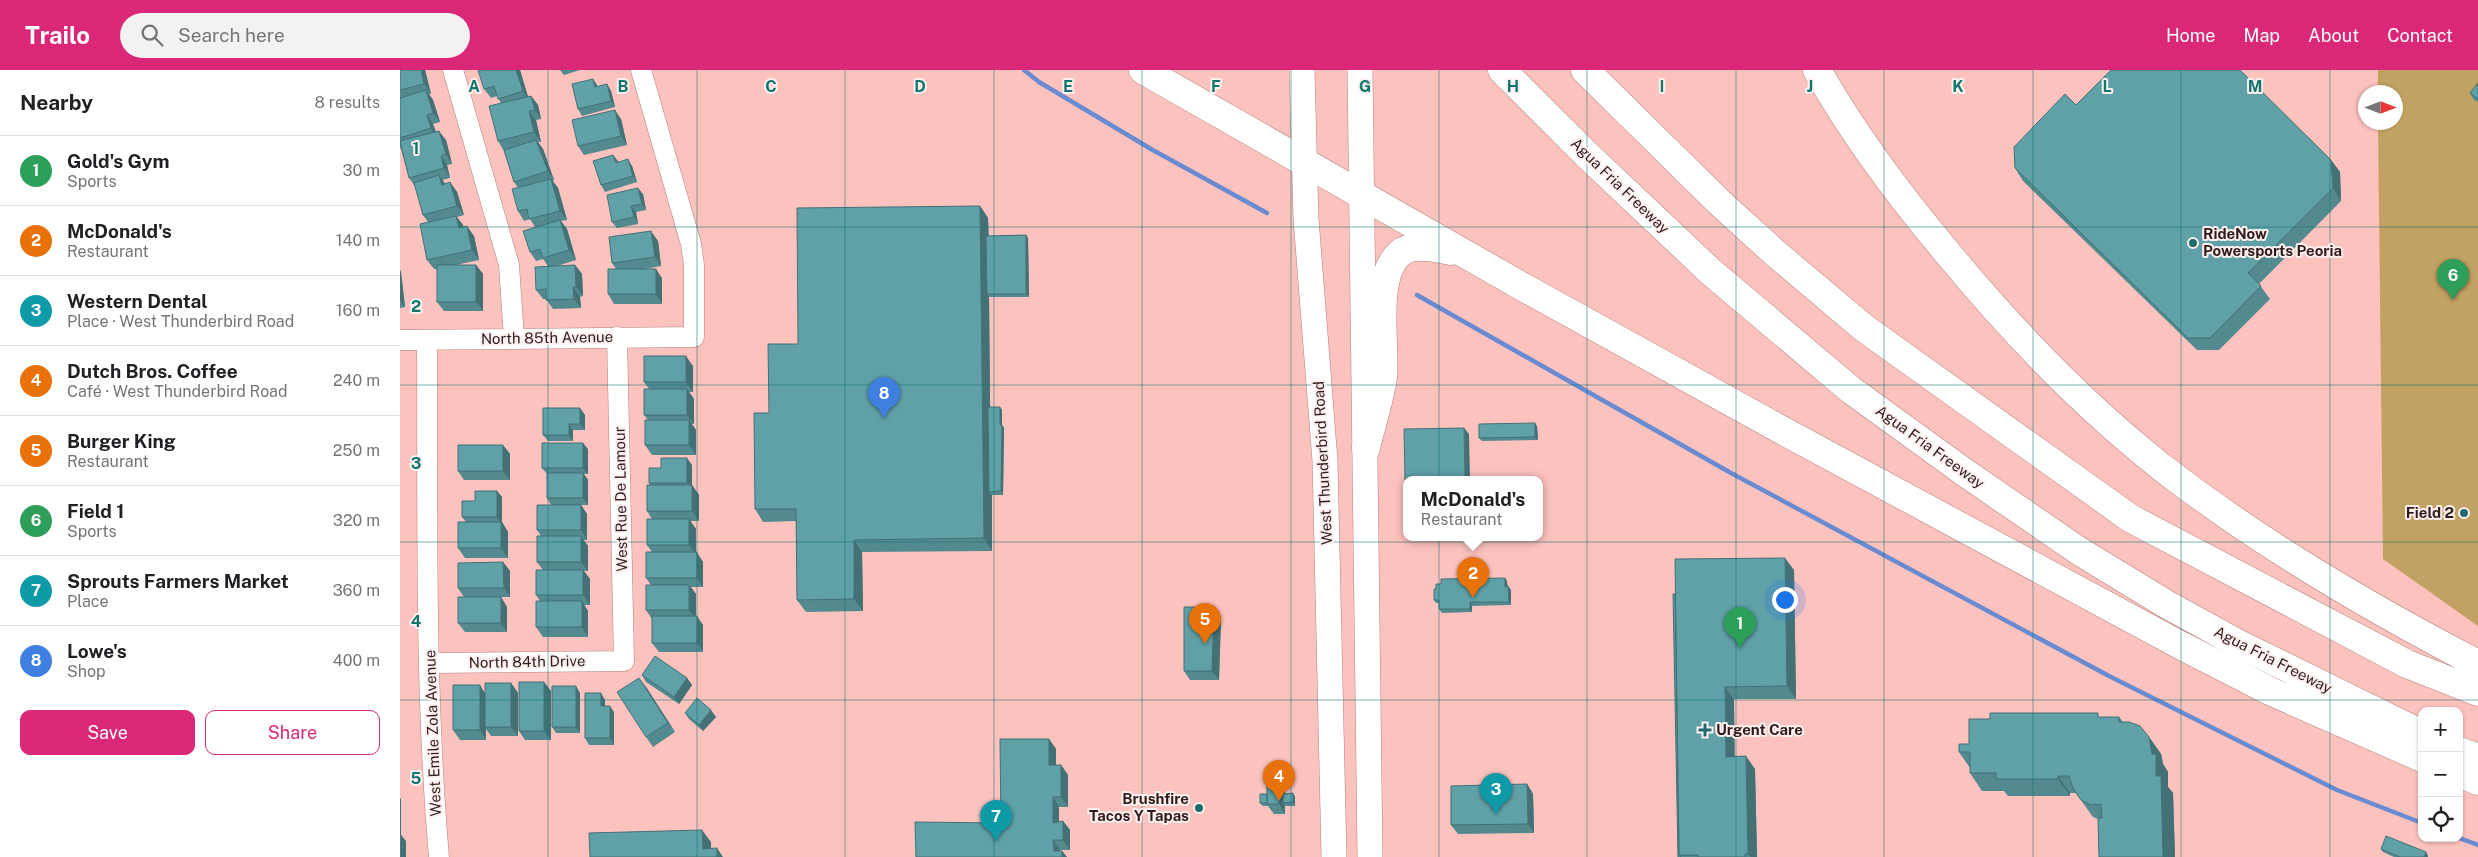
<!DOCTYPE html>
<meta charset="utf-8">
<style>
:root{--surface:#fff;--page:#f2f2f2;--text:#202124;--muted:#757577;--line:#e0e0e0;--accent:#db2777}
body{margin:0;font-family:"Public Sans",sans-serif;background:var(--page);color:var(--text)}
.controls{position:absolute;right:15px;bottom:15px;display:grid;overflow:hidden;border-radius:10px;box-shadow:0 1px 4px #0004}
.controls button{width:45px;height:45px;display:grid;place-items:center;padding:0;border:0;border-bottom:1px solid var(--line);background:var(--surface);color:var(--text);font:25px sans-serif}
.compass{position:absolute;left:1958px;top:15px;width:45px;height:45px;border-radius:50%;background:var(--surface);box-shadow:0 1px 4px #0004;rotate:90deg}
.you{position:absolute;left:1384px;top:529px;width:18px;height:18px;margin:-12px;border:4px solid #fff;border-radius:50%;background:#1a73e8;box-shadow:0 0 0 8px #1a73e833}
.badge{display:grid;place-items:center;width:32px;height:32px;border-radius:50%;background:var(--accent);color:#fff;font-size:16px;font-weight:700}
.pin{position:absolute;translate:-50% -41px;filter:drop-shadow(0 1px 2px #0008)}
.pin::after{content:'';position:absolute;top:26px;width:18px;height:15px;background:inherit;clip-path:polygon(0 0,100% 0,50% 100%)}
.popup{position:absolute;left:1003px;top:406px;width:140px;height:65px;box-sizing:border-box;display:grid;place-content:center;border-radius:10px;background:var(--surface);filter:drop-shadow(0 1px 4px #0005);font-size:16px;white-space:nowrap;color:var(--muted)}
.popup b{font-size:19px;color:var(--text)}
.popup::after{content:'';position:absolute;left:50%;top:100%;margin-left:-10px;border:10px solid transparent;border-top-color:var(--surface)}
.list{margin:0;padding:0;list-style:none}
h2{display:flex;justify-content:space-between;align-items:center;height:65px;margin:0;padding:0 20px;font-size:21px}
h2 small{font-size:16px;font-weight:400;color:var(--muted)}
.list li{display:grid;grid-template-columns:32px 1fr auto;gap:15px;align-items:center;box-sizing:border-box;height:70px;padding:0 20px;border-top:1px solid var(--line)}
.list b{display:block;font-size:19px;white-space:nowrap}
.list p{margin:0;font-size:16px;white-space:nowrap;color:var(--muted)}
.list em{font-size:16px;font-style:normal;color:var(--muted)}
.actions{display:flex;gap:10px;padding:15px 20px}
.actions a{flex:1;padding:11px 0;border:1px solid var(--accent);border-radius:10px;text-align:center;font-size:18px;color:var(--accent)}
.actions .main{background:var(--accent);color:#fff}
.icon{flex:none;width:28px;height:28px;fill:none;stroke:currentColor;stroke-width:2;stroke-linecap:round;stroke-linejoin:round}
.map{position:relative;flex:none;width:2078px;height:787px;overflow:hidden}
header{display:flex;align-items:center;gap:30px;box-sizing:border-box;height:70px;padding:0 25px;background:var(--accent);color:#fff}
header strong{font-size:24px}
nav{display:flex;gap:28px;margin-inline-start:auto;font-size:18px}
.search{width:350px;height:45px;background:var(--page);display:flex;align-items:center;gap:12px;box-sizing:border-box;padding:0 18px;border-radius:28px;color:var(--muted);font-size:19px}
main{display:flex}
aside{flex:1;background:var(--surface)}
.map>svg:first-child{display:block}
</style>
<header>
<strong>Trailo</strong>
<div class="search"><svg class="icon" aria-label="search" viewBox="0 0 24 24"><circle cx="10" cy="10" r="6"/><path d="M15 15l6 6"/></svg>Search here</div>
<nav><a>Home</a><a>Map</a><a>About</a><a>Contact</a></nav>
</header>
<main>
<aside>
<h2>Nearby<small>8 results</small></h2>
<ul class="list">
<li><span class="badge" style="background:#2e9e5b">1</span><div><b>Gold's Gym</b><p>Sports</p></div><em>30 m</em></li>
<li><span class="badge" style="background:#e8710a">2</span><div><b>McDonald's</b><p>Restaurant</p></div><em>140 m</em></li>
<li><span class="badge" style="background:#0f9aa8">3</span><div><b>Western Dental</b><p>Place · West Thunderbird Road</p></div><em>160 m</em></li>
<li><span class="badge" style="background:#e8710a">4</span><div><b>Dutch Bros. Coffee</b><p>Café · West Thunderbird Road</p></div><em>240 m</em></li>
<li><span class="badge" style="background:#e8710a">5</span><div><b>Burger King</b><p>Restaurant</p></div><em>250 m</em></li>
<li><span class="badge" style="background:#2e9e5b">6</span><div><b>Field 1</b><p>Sports</p></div><em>320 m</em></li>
<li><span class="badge" style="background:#0f9aa8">7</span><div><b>Sprouts Farmers Market</b><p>Place</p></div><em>360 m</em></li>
<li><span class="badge" style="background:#3f7fe0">8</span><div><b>Lowe's</b><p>Shop</p></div><em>400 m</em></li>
</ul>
<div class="actions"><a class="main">Save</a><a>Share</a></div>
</aside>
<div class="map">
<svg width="2078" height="787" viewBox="0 0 2078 787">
<rect width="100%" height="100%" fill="#fcc2be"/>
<path fill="#c2a262" d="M1978,0H2078V556L1983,489L1978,53L1996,52V22H1978Z"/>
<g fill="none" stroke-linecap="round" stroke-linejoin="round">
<path stroke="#688bd2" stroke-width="4.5" d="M624,0L639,12L751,79L867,143
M1017,225L1331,403L1709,606L1937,720L2022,753
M2059,768L2078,775"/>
<g stroke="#b47f7b" stroke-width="21">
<path id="minor" d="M53,0L109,195L114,268
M0,270L294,267V195L291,174L241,0
M27,270C28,442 24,615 39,787
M29,593L224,591L217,267"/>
</g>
<g stroke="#b47f7b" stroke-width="26">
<path id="major" d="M902,0L906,149L925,391L934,787
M960,0L970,787"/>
</g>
<g stroke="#b47f7b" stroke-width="29">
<path id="highway" d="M743,0L1123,217L1378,358L1780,575L1872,622L2022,688
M1102,0L1186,84L1311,202L1451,320L1564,402L1679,481L1766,534L1837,573L2022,664
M1185,0L1319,132L1375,183L1464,258L1730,448L2007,594L2078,622
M1417,0C1454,65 1498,124 1546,181C1615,265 1690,343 1777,409C1871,480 1974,540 2078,594
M966,378C971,355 980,330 983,307C986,274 973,208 999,184C1012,172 1035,178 1051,181
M2059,681L2078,688
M2059,703L2078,711"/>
</g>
<use href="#minor" stroke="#fff" stroke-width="20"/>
<use href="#major" stroke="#fff" stroke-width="25"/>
<use href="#highway" stroke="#fff" stroke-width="28"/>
</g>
<path fill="#538a90" d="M0,0H25L31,24H29L33,30L40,52L33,54L36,62L46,70L52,94L47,95L50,108L42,110L45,114L50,112L57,122L64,145L57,147L63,155V157L74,166L79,190L56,195H76L83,204V241H44L37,232V199H34L27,190L28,152L23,145L15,116L9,108L1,79L0,78Z
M120,0L128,27L131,26L138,35L141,49L136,50L141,72H138L143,79L154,110L153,111L158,118L167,150L161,151L167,159L176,190L157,196L175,195L182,204L183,226L180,227L181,238L153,239L146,229H143L136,220L148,196L143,189L136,191L130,182L135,157L130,149L124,151L118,141V118L114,112L104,81L98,71L101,33L97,26L91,28L84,19Z
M160,0H180L164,5Z
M193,9L198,17L207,14L211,21L215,37L182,46L178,39Z
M2078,13V32L2074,30L2070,23Z
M1676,35L1931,90L1940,102L1941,131L1859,214L1870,229L1819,280H1797L1623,111L1615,98Z
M221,49L227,75L184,85L178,76Z
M218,91V92L232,96L237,112L205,122L201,115Z
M243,124L246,140L236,142L238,154L217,158L212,152Z
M580,136L588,148L589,166L626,165L628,168L629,227H589L590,337H600L602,340V355L604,358L603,425H592V481L462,482L463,541L406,542L397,530L396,451L363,452L355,439L369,343L398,274Z
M258,171L261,196L245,199L262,208V234H214L208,224L216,199L212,193Z
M0,200L1,202L5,237L0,238Z
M293,296V322H289L294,329V354H292L296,360V385H252L245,375L248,350L244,345L249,319L244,312Z
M185,345V360H173V371H148L143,365Z
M1137,356L1138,370L1082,371L1079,368Z
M103,375L110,384V410H64L58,401Z
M188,379V404H184L188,410V435H181L187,444V470H183L188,476V501H184L190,509V535H184L188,541V567H143L136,557L140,531L136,525L143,500L137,492L141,466L137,460L151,435L147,428V404L142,398Z
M292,395V415L299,425V451H290L296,459V482L303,492V517H291L296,524V546L303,555V582H259L252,573V549L246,540L251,515L246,508L252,482L247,475L252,449L247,441L250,415L249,413L261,398Z
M97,421L102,427V452L108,462V488H65L58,478L66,452L62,447L75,431Z
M103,492L110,501V527H101L107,537V562H65L58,553L64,527L58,518Z
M1394,500L1396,629H1334V687L1355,699L1357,787H1278L1275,524Z
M1105,508L1107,511V516H1108L1111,520V535L1072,536V542L1042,543L1039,539V533H1036L1034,530L1036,519L1041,514Z
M814,537L821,547L819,610H790L784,601Z
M242,605L287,608L292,615L279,634L246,612Z
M144,612L151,621V670H125L119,661Z
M111,613L118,623V666H91L86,659V670H60L53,660L85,623Z
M246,617L275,662L253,677L246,667Z
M180,623V663H156L152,657Z
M205,630V636L214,642V675H189L185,668Z
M285,643L316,647L303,661L289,649Z
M1700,647H1719L1723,652L1749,667L1761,684L1763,694L1768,702V717L1773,723L1775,787H1699L1698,749L1693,747L1676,723H1670V726H1608L1604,721H1582L1570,703V698L1559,682L1569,674Z
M649,669L656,679V695H661L668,705V737H659V752L663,751L670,760V780H660V781H662L667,787H516L601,753Z
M1127,714L1133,724L1134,763L1058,764L1051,755Z
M885,715V724L893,723L895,727V736H885V744H874L868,736H863L860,733L867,724Z
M1981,779L2026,782L2028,786V787H1994L1983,782Z"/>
<path fill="#437176" d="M21,0H25L31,24L24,14Z
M116,0H120L129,30L123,21Z
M193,9L197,15L200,24L195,17Z
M207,14L211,21L215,37L211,31Z
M26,20L33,30L40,52L33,43Z
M131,26L138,35L141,49L135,40Z
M215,40L221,49L227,75L221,66Z
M129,41L136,50L141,72L134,62Z
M27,45L33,54L38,68L31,58Z
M39,61L46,70L52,94L46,84Z
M136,70L143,79L154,110L148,101Z
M213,85L218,91L220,99L216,93Z
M41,86L47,95L50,108L44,98Z
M228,89L232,96L237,112L233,106Z
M1931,90L1940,102L1941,131L1933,118Z
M39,105L46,115H42Z
M151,109L158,118L167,150L160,141Z
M50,112L57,122L64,145L57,136Z
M238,118L243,124L246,140L242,134Z
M231,136L236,142L238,154L234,147Z
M580,136L588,148L589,224H587L589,227L591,422H589L592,425V481L584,468Z
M56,146L63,155L66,168L59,158Z
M160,150L167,159L176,190L169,180Z
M67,156L74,166L79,190L72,180Z
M251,161L258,171L261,196L255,187Z
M626,165L628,168L629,227L626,224Z
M76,195L83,204V241L76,232Z
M175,195L182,204L183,226L176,217Z
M256,199L262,208V234L256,224Z
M0,200L1,202L5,237L0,230Z
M173,217L180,227L181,238L174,229Z
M286,286L293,296V322L286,312Z
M287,319L294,329V354L287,345Z
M600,337L602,340V358V355L604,358L603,425L601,421Z
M180,338L185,345V360L180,354Z
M289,350L296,360V385L289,375Z
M1135,353L1137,356L1138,370L1135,367Z
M169,354L173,360V371L169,365Z
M1064,358L1069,364L1070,409H1065Z
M183,373L188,379V404L183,398Z
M103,375L110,384V410L103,401Z
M287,388L292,395V420L287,413Z
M183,403L188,410V435L183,428Z
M292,415L299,425V451L292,441Z
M97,421L102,427V452L108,462V488L101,478V453L97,447Z
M181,435L187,444V470L181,460Z
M289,449L296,459V485L289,475Z
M181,466L188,476V501L181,492Z
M454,470L462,482L463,541L454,529Z
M297,482L303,492V517L297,508Z
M1385,488L1394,500L1396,629L1387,616Z
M103,492L110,501V527L104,518Z
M183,500L190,509V535L183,525Z
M1105,508L1107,511L1108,520L1105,517Z
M289,515L296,524V550L289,540Z
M1108,516L1111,520V535L1109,532Z
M101,527L107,537V562L101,553Z
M182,531L188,541V567L182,557Z
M1070,532L1072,536V542L1070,539Z
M814,537L821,547L819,610L812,601Z
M297,546L303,555V582L297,573Z
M239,608L246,617L275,662L268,653Z
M287,608L292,615L279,634L274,627Z
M144,612L151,621V670L144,661Z
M111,613L118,623V666L111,657Z
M80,615L86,625L85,657L86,659V670L80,660Z
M176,616L180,623V663L176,657Z
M1325,617L1334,629L1335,699L1326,687Z
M201,623L205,630V642L201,636Z
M210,636L214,642V675L210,668Z
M311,640L316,647L303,661L299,655Z
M1749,667L1761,684L1763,694L1768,702V717L1773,723L1775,787H1763L1756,706Z
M649,669L656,679V705L649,695Z
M1346,686L1355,699L1357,787H1351L1348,784Z
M661,695L668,705V737L661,727Z
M878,705L885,715V732L883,733L885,736V744L879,734Z
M1658,706L1670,723V726L1658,709Z
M1127,714L1133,724L1134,763L1128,754Z
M893,723L895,727V736L893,732Z
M653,727L659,737V762L653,753Z
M0,728L1,729V766L0,764Z
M663,751L670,760V780L663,770Z
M302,760L311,772V787L303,779Z
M1,765L6,771V787H1Z
M653,770L660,780V787L654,781Z
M317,778L323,787H317Z
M662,781L667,787H662Z
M2026,782L2028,786V787H2024Z"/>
<path fill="#60a1a8" stroke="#437176" d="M0,0H21L24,14L0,20Z
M78,0H116L123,21L98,29L94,16L84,19Z
M1711,0H1840L1931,90L1933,118L1848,203L1861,216L1810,268H1788L1615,98L1614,77L1665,24L1676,35Z
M193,9L195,17L207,14L211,31L178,39L172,14Z
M2078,13V29L2070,23Z
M26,20L33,43L27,45L31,58L0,68V28Z
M131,26L135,40L129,41L134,62L98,71L89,36Z
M215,40L221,66L178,76L172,50Z
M39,61L46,84L41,86L44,98L9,108L0,71Z
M136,70L148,101L114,112L104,80Z
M213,85L216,93L228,89L233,106L201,115L193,91Z
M39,105L42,115L50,112L57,136L23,145L14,113Z
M151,109L160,141L129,149L127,139L118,141L112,119Z
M238,118L242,134L231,136L234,147L212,152L207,125Z
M580,136L584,468L454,470V529L397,530L396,439H355L354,343H369L368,274H398L397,138Z
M56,146L59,158L67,156L72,180L27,190L20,154Z
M160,150L169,180L143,188L140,179L130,182L123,161Z
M251,161L255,187L212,193L209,167Z
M626,165V224H587L586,166Z
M37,195H76V232H37Z
M175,195L176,217H173L174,229L146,230V219L136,220L135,197Z
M208,199H256V224H208Z
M244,286H286V312H244Z
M244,319H287V345H244Z
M588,337H600V355H602L601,421L589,422Z
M143,338H180V354H169V365H143Z
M245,350H289V375H245Z
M1135,353V367L1079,368V354Z
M1064,358L1065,409H1007V410H1005L1004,359Z
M142,373H183V398H142Z
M58,375H103V401H58Z
M261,388H287V413H249V398H261Z
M147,403H183V428H147Z
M247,415H292V441H247Z
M75,421H97V447H62V431H75Z
M137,435H181V460H137Z
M247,449H289V475H247Z
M58,452H101V478H58Z
M137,466H181V492H137Z
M246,482H297V508H246Z
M1385,488L1387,616L1325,617L1326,687L1346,686L1348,784H1345V787H1298V785H1279L1275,489Z
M103,492L104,518H58V493Z
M136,500H183V525H136Z
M1105,508V517L1108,516L1109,532H1070V539H1039V530H1034V519H1036V514H1041V509Z
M246,515H289V540H246Z
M1273,524H1275L1279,785L1281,787H1278Z
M58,527H101V553H58Z
M136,531H182V557H136Z
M784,537H814L812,601H784Z
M252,546H297V573H252Z
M255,586L287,608L274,627L242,605Z
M239,608L268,653L246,667L217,622Z
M119,612H144V661H119Z
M85,613H111V657H85Z
M53,615H80V660H53Z
M152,616H176V657H152Z
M185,623H201V636H210V668H185Z
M297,628L311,640L299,655L285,643Z
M1590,643H1698V647H1719V652H1729L1740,656L1749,667L1752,684H1756V706H1761L1763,787H1699L1698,748H1702L1701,734L1691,735L1681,730L1673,718L1669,706H1658V709H1596V703H1570V682H1559V674H1569V649H1590Z
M600,669H649V695H661V727H653V753L663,751V770H653L654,781H662V787H516L515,752L601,753Z
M878,705L879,734H867V706Z
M1127,714L1128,754L1051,755V716Z
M893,723V732L883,733V724Z
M860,724H867V733H860Z
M302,760L303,779L317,778V787H190L189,763Z
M0,765H1V787H0Z
M1986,766L2026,782L2024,787H2000L1981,779Z"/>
<path fill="none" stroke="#0f766e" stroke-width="1" stroke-opacity="0.55" d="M148,0V787M297,0V787M445,0V787M594,0V787M742,0V787M891,0V787M1039,0V787M1187,0V787M1336,0V787M1484,0V787M1633,0V787M1781,0V787M1930,0V787M0,157H2078M0,315H2078M0,472H2078M0,630H2078"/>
<g fill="#1e6a70" stroke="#fdf0ef" stroke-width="2">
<circle cx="1793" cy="173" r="5"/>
<circle cx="2064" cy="443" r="5"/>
<path d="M1302.5 652.5h5v5h5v5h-5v5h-5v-5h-5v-5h5z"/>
<circle cx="799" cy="738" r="5"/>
</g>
<g text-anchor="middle" stroke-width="4" stroke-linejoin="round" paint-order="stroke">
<g font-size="15" fill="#311c1b" stroke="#fdf0ef">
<text transform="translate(1220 116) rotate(44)" y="5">Agua Fria Freeway</text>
<text transform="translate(147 268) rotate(-1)" y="5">North 85th Avenue</text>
<text transform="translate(1530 377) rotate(36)" y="5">Agua Fria Freeway</text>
<text transform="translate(923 393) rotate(-93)" y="5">West Thunderbird Road</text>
<text transform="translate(221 429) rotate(-91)" y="5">West Rue De Lamour</text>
<text transform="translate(1873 590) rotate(27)" y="5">Agua Fria Freeway</text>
<text transform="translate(127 592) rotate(-1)" y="5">North 84th Drive</text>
<text transform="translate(33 663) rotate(-92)" y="5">West Emile Zola Avenue</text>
</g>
<g font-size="15" font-weight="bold" fill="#311c1b" stroke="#fdf0ef" text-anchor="start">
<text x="1803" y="169">RideNow<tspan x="1803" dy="17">Powersports Peoria</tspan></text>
<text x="2054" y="448" text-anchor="end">Field 2</text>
<text x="1316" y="665">Urgent Care</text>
<text x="789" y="734" text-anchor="end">Brushfire<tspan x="789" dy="17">Tacos Y Tapas</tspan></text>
</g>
</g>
<g font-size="16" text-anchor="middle" font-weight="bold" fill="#0f766e" stroke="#fdf0ef" stroke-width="4" stroke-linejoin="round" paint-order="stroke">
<text x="74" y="22">A</text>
<text x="223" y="22">B</text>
<text x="371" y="22">C</text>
<text x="520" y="22">D</text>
<text x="668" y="22">E</text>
<text x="816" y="22">F</text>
<text x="965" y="22">G</text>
<text x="1113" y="22">H</text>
<text x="1262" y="22">I</text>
<text x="1410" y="22">J</text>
<text x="1558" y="22">K</text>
<text x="1707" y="22">L</text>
<text x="1855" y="22">M</text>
<text x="16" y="84">1</text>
<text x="16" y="242">2</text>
<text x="16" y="399">3</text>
<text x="16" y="557">4</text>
<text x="16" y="714">5</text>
</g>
</svg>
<div class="controls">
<button>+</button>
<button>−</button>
<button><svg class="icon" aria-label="locate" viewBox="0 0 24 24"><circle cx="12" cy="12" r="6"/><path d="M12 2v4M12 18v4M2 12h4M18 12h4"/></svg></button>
</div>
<svg class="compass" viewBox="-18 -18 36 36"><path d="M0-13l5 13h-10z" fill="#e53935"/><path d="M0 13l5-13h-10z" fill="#757577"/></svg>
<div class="you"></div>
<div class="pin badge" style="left:1340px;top:578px;background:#2e9e5b">1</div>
<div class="pin badge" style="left:1073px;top:528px;background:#e8710a">2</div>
<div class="popup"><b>McDonald's</b>Restaurant</div>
<div class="pin badge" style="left:1096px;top:744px;background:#0f9aa8">3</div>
<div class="pin badge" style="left:879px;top:731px;background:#e8710a">4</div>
<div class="pin badge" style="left:805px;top:574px;background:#e8710a">5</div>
<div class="pin badge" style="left:2053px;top:230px;background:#2e9e5b">6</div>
<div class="pin badge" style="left:596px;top:771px;background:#0f9aa8">7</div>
<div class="pin badge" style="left:484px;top:348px;background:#3f7fe0">8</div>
</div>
</main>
